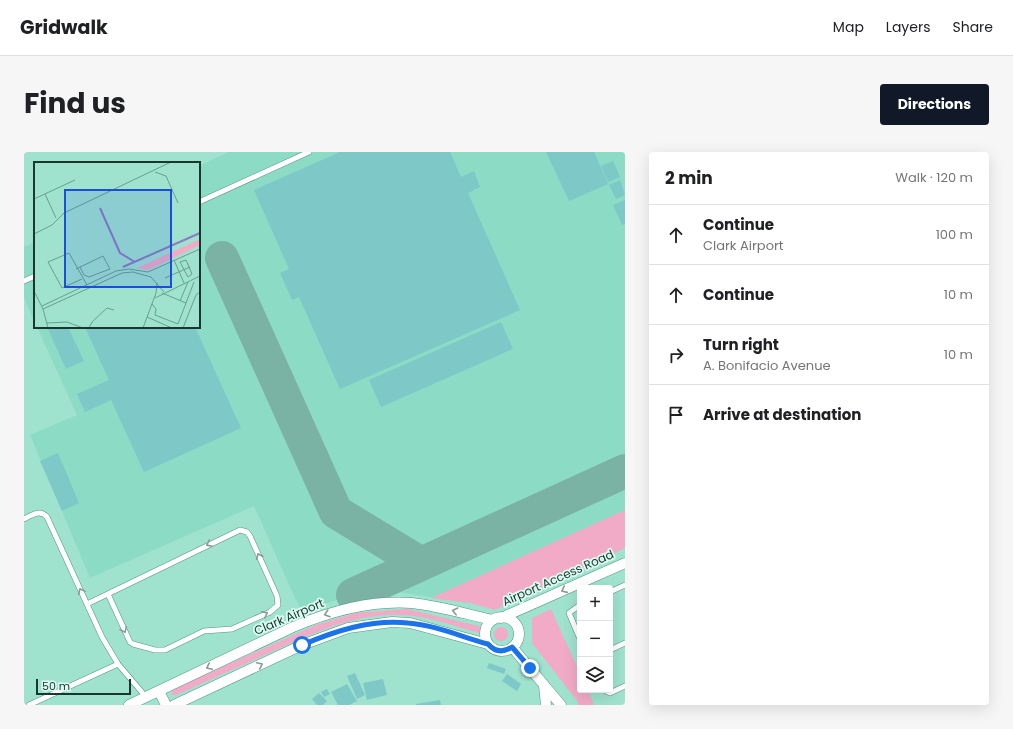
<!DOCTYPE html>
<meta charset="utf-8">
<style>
:root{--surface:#fff;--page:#f6f6f6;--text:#202124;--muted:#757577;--line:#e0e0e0;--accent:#111827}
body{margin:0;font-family:Poppins,sans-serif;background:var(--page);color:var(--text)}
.controls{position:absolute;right:12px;bottom:12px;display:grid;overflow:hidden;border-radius:4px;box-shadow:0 4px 16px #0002}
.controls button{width:36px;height:36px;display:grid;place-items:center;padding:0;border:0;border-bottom:1px solid var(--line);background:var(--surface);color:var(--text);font:20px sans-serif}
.scale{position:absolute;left:12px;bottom:10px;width:95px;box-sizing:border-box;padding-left:4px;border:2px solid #1a362f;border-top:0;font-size:11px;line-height:14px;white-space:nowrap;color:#1a362f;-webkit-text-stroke:3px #dbfcf2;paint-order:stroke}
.stop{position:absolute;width:12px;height:12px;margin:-9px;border:3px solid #1a73e8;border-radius:50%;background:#fff}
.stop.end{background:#1a73e8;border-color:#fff;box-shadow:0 1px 4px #0008}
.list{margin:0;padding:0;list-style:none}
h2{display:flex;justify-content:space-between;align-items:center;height:52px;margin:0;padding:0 16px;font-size:17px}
h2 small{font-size:13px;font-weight:400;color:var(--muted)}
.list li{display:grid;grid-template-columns:26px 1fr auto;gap:12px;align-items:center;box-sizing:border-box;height:60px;padding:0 16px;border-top:1px solid var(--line)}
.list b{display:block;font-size:15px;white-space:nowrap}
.list p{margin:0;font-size:13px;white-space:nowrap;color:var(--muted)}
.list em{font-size:13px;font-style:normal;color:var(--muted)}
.icon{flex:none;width:22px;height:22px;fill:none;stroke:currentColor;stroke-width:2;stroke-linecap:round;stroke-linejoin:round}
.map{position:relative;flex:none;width:601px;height:553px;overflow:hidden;border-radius:4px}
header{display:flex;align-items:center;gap:24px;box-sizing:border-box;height:56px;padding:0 20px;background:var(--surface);border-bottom:1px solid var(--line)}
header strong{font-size:19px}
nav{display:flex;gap:22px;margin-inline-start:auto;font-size:14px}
.intro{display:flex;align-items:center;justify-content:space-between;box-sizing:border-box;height:96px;padding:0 24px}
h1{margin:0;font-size:28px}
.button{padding:10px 18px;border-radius:4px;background:var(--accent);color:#fff;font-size:14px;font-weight:700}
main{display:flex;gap:24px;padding:0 24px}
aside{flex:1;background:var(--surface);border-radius:4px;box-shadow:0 4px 16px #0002}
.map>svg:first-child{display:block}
</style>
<header>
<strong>Gridwalk</strong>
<nav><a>Map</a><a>Layers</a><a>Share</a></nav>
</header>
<div class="intro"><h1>Find us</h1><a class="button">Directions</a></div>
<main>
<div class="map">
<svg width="601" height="553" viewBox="0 0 601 553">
<rect width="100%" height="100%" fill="#9fe3cf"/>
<path fill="#8cdbc5" d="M205,0H601V383L446,451L368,439L329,443L278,459L271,446L230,354L66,426L6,283L53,263L13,175H175V14Z
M11,90V171L0,146V95Z"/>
<path fill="#f2abc6" d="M601,358V396L471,458L446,451L407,446Z
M383,457L455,474L459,478L455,481C430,474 404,464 378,463C329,461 286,483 243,502C212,516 182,530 152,543H147L149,537L292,473L332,461Z
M527,457L556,521V538H564L570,553H554V550L508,491V466Z
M470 482a7 7 0 1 1 14 0a7 7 0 1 1-14 0Z"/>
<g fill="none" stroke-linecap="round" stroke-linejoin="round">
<path stroke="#7ab3a3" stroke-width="34" d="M198,106L312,360L396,411
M329,443L601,319"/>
</g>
<path fill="#7ec8c7" d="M316,0H426L437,25L450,19L456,35L444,41L496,158L316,237L275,145L268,148L256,121L265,117L230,38Z
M522,0H570L584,32L545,49Z
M589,9L596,25L584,30L577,14Z
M596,28L601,43L592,47L585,33Z
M601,48V72L598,73L589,53Z
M477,170L489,197L357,255L345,228Z
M23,175H44L60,209L42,217Z
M61,175H171L217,276L120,320L87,248L61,260L53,242L85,228Z
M34,301L55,351L38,359L16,309Z
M465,511L482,517L480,522L463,516Z
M331,521L341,543L333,547L323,524Z
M483,522L497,532L493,539L478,529Z
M359,527L363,543L343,548L339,531Z
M323,532L333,549L325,553H314L307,540Z
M303,537L306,542L300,545L297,540Z
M295,541L303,549L299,553H293L288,547Z
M416,548L417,553H392V552Z"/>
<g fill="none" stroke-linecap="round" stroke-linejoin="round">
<g stroke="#519482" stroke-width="6">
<path id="lane" d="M175,50L285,0
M0,129L11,124
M0,367C8,363 16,357 23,365L78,485L94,512L122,545
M586,440L601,433
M63,452L216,378L223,380L226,384L253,444L254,453L246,460L208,477L180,479L141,498H131L109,492L106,490L84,442
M556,453L545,461L556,487
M586,498L601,491
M580,538L586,541L601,534
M5,553L94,512"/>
</g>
<g stroke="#519482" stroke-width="11">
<path id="street" d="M461 482a17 17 0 1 1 34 0a17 17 0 1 1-34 0Z
M477,466L601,411
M488,495L537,553
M520,534L522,553
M135,539L142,553
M105,553L269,475C307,459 346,448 388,451C415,454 442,462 469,468
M150,553L278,493L324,476L368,470L386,471L464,492"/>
</g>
<use href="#lane" stroke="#fff" stroke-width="5"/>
<use href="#street" stroke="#fff" stroke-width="10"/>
</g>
<defs><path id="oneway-chevron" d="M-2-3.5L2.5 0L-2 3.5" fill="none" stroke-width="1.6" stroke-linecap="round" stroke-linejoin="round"/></defs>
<g stroke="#8c9a97">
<use href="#oneway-chevron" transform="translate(185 392) rotate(154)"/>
<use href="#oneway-chevron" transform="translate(235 404) rotate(-113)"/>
<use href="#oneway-chevron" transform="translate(540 438) rotate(156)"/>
<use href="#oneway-chevron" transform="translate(57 439) rotate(-114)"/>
<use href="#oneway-chevron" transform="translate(431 459) rotate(-167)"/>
<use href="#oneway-chevron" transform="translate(241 462) rotate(-26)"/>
<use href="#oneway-chevron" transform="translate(303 462) rotate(163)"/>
<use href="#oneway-chevron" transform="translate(100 478) rotate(66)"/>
<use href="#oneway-chevron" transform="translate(236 513) rotate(-25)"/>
<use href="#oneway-chevron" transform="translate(185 515) rotate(155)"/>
</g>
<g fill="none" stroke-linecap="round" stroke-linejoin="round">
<path stroke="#1a73e8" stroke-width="5" d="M278,493C311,479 347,467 384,471C411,473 438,485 464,492C471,500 479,501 488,495L506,516"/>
</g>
<g text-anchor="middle" stroke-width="3.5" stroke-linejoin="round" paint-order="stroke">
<g font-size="12" fill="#1a362f" stroke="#dbfcf2">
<text transform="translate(534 426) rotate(-24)" y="4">Airport Access Road</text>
<text transform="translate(265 465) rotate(-23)" y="4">Clark Airport</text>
</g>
</g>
<g transform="translate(10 10)">
<rect width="166" height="166" fill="#9fe3cf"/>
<path d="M166,77V83L114,108L103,106Z" fill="#f2abc6"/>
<path fill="none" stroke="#8d7bc2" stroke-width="2" d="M66,46L86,91L101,100M89,105L166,71"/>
<path fill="none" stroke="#6a9e8f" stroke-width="1" d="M121,10L132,14L144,41M11,32L22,56M0,37L41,18M0,72L18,63L30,51L137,0M140,98L150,121M152,98L158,112L154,115L146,100ZM42,107L69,94L76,107L55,115L50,113L46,105M117,115L130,130M131,116L156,105M48,117L28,126L14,100L35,91L53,123M0,129L9,147L14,166M128,131L152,141M121,136L166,114M146,139L154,120M118,142L122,147L121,153L144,162L160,120M8,144L82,109L95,107L114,110L166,87M9,147L88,111L99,110L117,115M113,155L138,166M13,161L33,160L49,166M55,166L58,160L73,146L80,148M109,166L122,131L123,121M149,166L162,133L166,130"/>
<path fill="#1d4ed8" fill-opacity="0.15" stroke="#1d4ed8" stroke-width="2" d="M31,28H137V125H31Z"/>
<rect width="166" height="166" fill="none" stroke="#1a362f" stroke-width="2"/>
</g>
</svg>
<div class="controls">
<button>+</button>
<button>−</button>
<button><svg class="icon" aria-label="layers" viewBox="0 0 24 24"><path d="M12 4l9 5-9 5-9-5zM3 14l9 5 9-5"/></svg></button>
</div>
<div class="scale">50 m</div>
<div class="stop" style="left:278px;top:493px"></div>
<div class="stop end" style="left:506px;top:516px"></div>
</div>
<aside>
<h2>2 min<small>Walk · 120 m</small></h2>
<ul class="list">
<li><svg class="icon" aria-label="ahead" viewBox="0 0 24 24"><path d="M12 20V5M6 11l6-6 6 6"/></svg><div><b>Continue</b><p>Clark Airport</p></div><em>100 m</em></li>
<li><svg class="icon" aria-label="ahead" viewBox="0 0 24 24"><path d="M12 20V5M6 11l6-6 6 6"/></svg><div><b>Continue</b></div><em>10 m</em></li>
<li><svg class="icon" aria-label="right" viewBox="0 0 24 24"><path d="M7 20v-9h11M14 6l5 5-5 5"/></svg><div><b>Turn right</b><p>A. Bonifacio Avenue</p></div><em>10 m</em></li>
<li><svg class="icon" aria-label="arrive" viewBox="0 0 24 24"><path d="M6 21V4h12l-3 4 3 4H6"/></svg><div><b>Arrive at destination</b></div></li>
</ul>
</aside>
</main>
